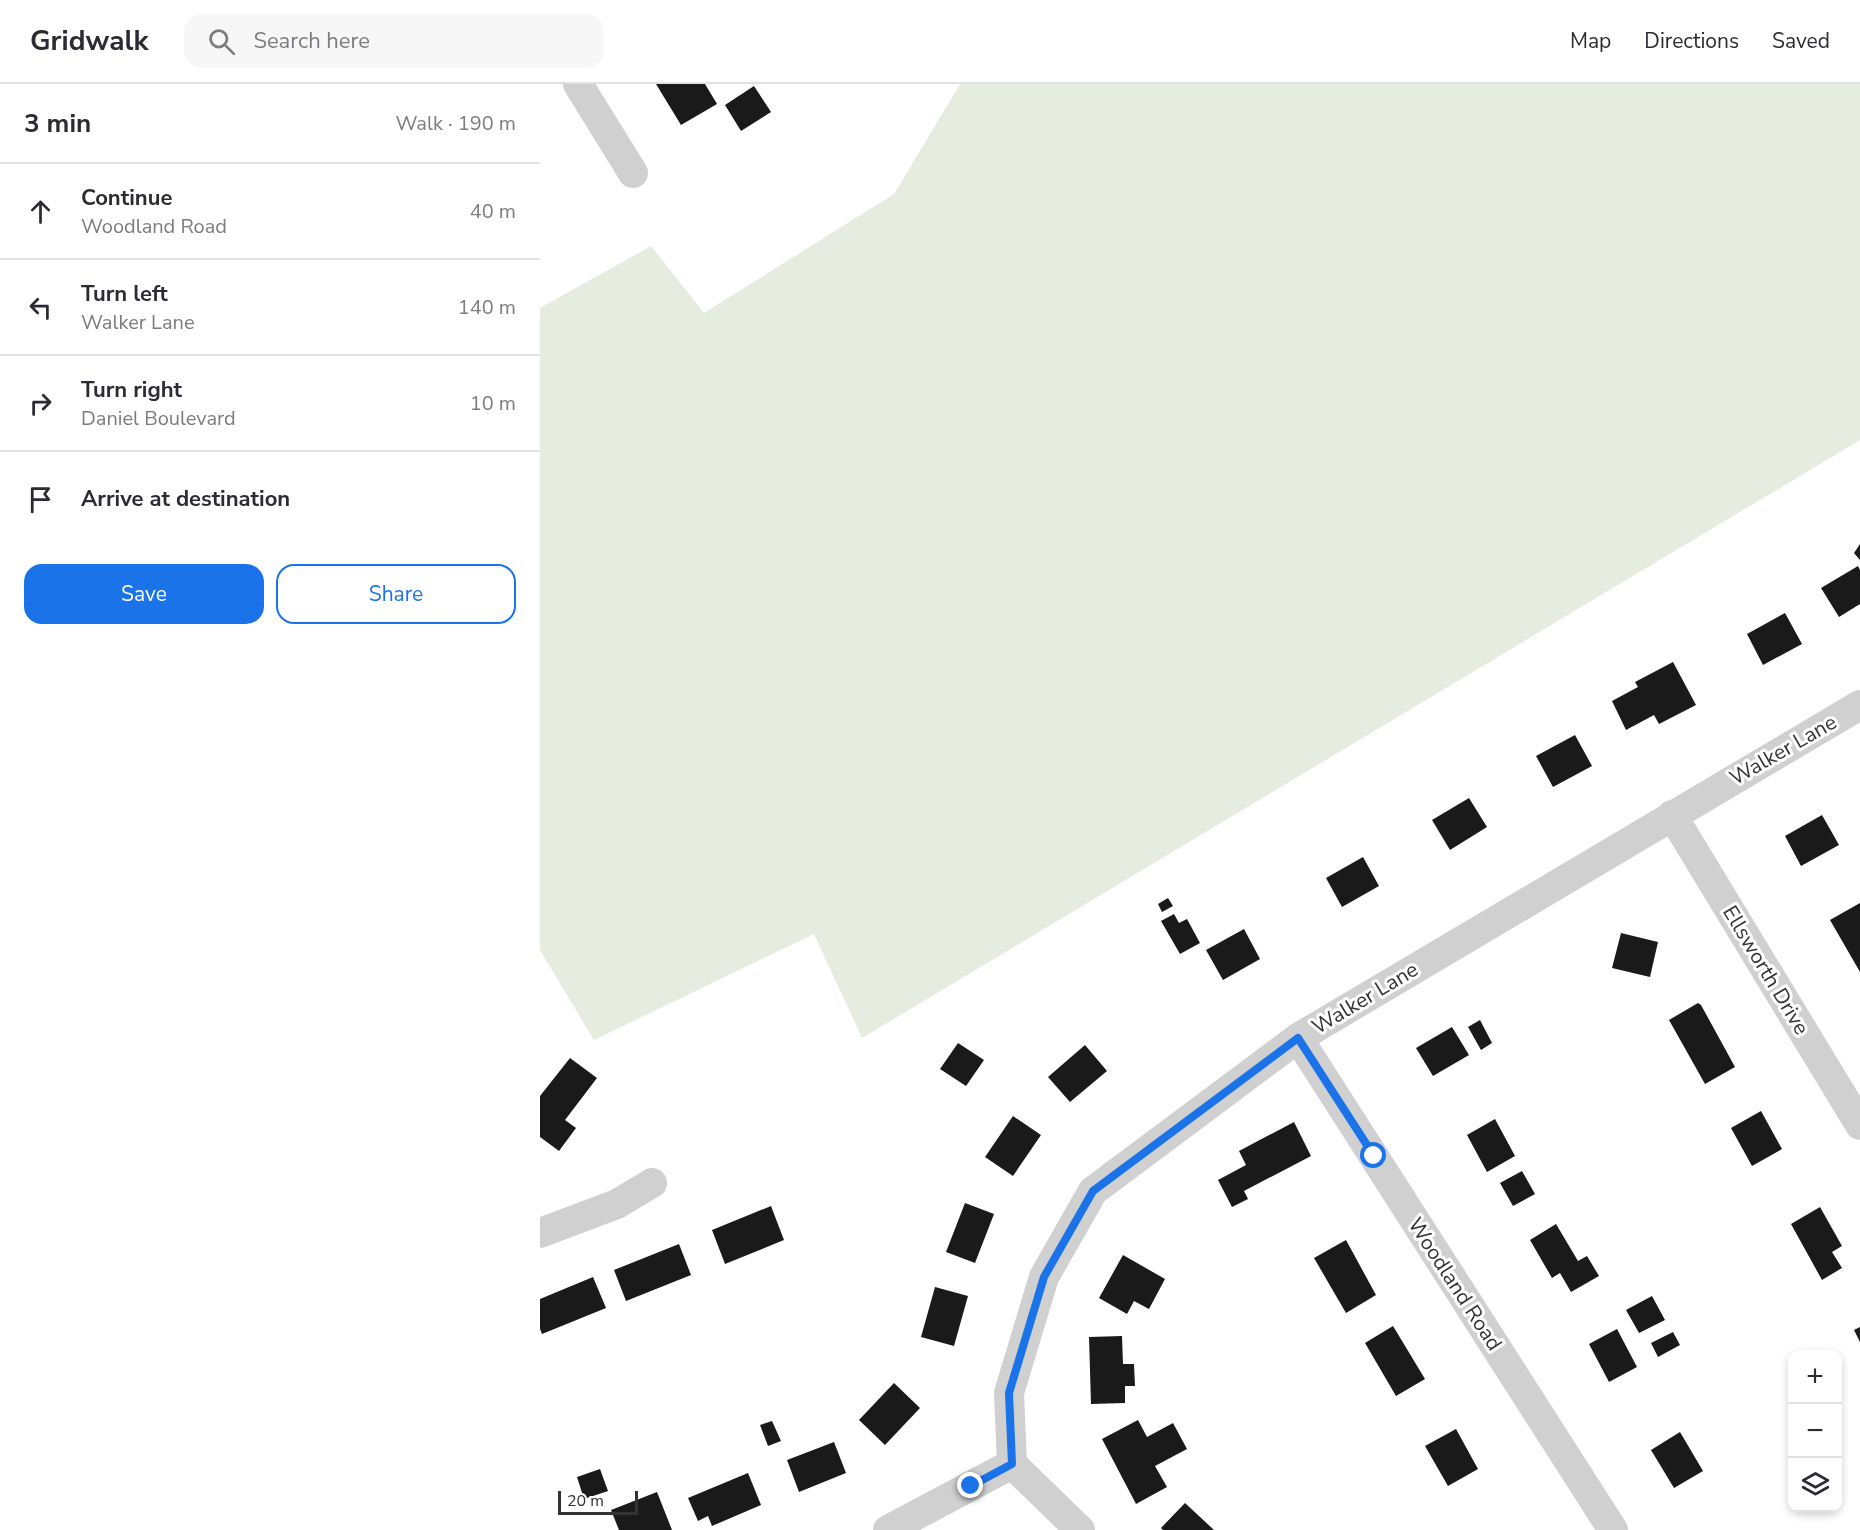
<!DOCTYPE html>
<meta charset="utf-8">
<style>
:root{--surface:#fff;--page:#f7f7f7;--text:#2b2b33;--muted:#7c7c81;--line:#e1e1e2;--accent:#1a73e8}
body{margin:0;font-family:"Nunito Sans",sans-serif;background:var(--page);color:var(--text)}
.controls{position:absolute;right:18px;bottom:18px;display:grid;overflow:hidden;border-radius:12px;box-shadow:0 3px 9px #0003}
.controls button{width:54px;height:54px;display:grid;place-items:center;padding:0;border:0;border-bottom:2px solid var(--line);background:var(--surface);color:var(--text);font:30px sans-serif}
.scale{position:absolute;left:18px;bottom:15px;width:80px;box-sizing:border-box;padding-left:6px;border:3px solid #333;border-top:0;font-size:16px;line-height:21px;white-space:nowrap;color:#333;-webkit-text-stroke:4px #fff;paint-order:stroke}
.stop{position:absolute;width:18px;height:18px;margin:-14px;border:4px solid #1a73e8;border-radius:50%;background:#fff}
.stop.end{background:#1a73e8;border-color:#fff;box-shadow:0 2px 6px #0008}
.list{margin:0;padding:0;list-style:none}
h2{display:flex;justify-content:space-between;align-items:center;height:78px;margin:0;padding:0 24px;font-size:26px}
h2 small{font-size:20px;font-weight:400;color:var(--muted)}
.list li{display:grid;grid-template-columns:39px 1fr auto;gap:18px;align-items:center;box-sizing:border-box;height:96px;padding:0 24px;border-top:2px solid var(--line)}
.list b{display:block;font-size:22px;white-space:nowrap}
.list p{margin:0;font-size:20px;white-space:nowrap;color:var(--muted)}
.list em{font-size:20px;font-style:normal;color:var(--muted)}
.actions{display:flex;gap:12px;padding:18px 24px}
.actions a{flex:1;padding:14px 0;border:2px solid var(--accent);border-radius:18px;text-align:center;font-size:21px;color:var(--accent)}
.actions .main{background:var(--accent);color:#fff}
.icon{flex:none;width:33px;height:33px;fill:none;stroke:currentColor;stroke-width:2;stroke-linecap:round;stroke-linejoin:round}
.map{position:relative;flex:none;width:1320px;height:1446px;overflow:hidden}
header{display:flex;align-items:center;gap:36px;box-sizing:border-box;height:84px;padding:0 30px;background:var(--surface);border-bottom:2px solid var(--line)}
header strong{font-size:28px}
nav{display:flex;gap:33px;margin-inline-start:auto;font-size:21px}
.search{width:420px;height:54px;background:var(--page);display:flex;align-items:center;gap:15px;box-sizing:border-box;padding:0 21px;border-radius:18px;color:var(--muted);font-size:22px}
main{display:flex}
aside{flex:1;background:var(--surface)}
.map>svg:first-child{display:block}
</style>
<header>
<strong>Gridwalk</strong>
<div class="search"><svg class="icon" aria-label="search" viewBox="0 0 24 24"><circle cx="10" cy="10" r="6"/><path d="M15 15l6 6"/></svg>Search here</div>
<nav><a>Map</a><a>Directions</a><a>Saved</a></nav>
</header>
<main>
<aside>
<h2>3 min<small>Walk · 190 m</small></h2>
<ul class="list">
<li><svg class="icon" aria-label="ahead" viewBox="0 0 24 24"><path d="M12 20V5M6 11l6-6 6 6"/></svg><div><b>Continue</b><p>Woodland Road</p></div><em>40 m</em></li>
<li><svg class="icon" aria-label="left" viewBox="0 0 24 24"><path d="M17 20v-9H6M10 6l-5 5 5 5"/></svg><div><b>Turn left</b><p>Walker Lane</p></div><em>140 m</em></li>
<li><svg class="icon" aria-label="right" viewBox="0 0 24 24"><path d="M7 20v-9h11M14 6l5 5-5 5"/></svg><div><b>Turn right</b><p>Daniel Boulevard</p></div><em>10 m</em></li>
<li><svg class="icon" aria-label="arrive" viewBox="0 0 24 24"><path d="M6 21V4h12l-3 4 3 4H6"/></svg><div><b>Arrive at destination</b></div></li>
</ul>
<div class="actions"><a class="main">Save</a><a>Share</a></div>
</aside>
<div class="map">
<svg width="1320" height="1446" viewBox="0 0 1320 1446">
<rect width="100%" height="100%" fill="#fff"/>
<path fill="#e6ecdf" d="M420,0H1320V356L322,954L274,850L54,956L0,866V224L111,162L164,229L354,110Z"/>
<path fill="#1a1a1a" d="M116,0H165L177,20L141,41Z
M214,2L231,28L201,47L185,21Z
M1320,460V476L1314,469Z
M1318,482L1320,486V520L1299,533L1281,504Z
M1245,529L1262,560L1223,581L1207,550Z
M1133,578L1156,621L1119,640L1114,631L1086,646L1072,617L1098,603L1095,598Z
M1035,651L1052,682L1013,703L996,672Z
M929,714L947,743L910,766L892,736Z
M1282,731L1299,761L1261,782L1245,752Z
M823,773L839,802L802,823L786,794Z
M628,814L633,822L622,828L618,820Z
M1320,819V888L1290,836Z
M634,830L639,839L647,835L660,859L640,870L621,837Z
M704,845L720,875L683,896L666,866Z
M1081,849L1118,858L1110,893L1072,884Z
M1158,919L1161,921L1195,983L1165,1000L1129,936Z
M940,936L952,959L941,966L928,943Z
M912,943L929,971L893,992L876,964Z
M418,959L444,976L426,1002L400,985Z
M545,961L567,987L530,1018L508,993Z
M30,974L57,994L25,1036L36,1044L19,1067L0,1053V1012Z
M1221,1027L1242,1065L1212,1082L1191,1044Z
M473,1032L501,1051L473,1092L445,1073Z
M955,1035L975,1072L947,1088L927,1051Z
M754,1038L771,1072L704,1107L708,1115L692,1123L678,1096L706,1081L699,1067Z
M982,1087L995,1110L973,1122L960,1099Z
M425,1119L454,1130L435,1179L406,1168Z
M231,1122L244,1156L185,1180L172,1146Z
M1280,1123L1302,1162L1292,1168L1302,1184L1282,1196L1251,1140Z
M1016,1140L1038,1177L1047,1172L1059,1192L1031,1208L1020,1189L1012,1194L990,1156Z
M806,1156L836,1211L806,1229L774,1174Z
M139,1160L151,1191L86,1217L74,1186Z
M583,1171L625,1195L609,1225L594,1217L587,1230L559,1214Z
M53,1193L66,1224L2,1250L0,1245V1215Z
M395,1203L428,1212L414,1262L381,1253Z
M1112,1212L1125,1236L1099,1249L1086,1226Z
M853,1242L885,1295L856,1312L825,1259Z
M1320,1243V1258L1314,1246Z
M1077,1245L1097,1283L1069,1298L1049,1260Z
M1133,1248L1140,1261L1118,1273L1111,1259Z
M582,1252L583,1280H594L595,1302H585V1319L551,1320L549,1253Z
M354,1299L380,1324L345,1361L319,1336Z
M598,1336L607,1353L633,1339L647,1365L615,1382L627,1403L596,1420L562,1355Z
M232,1337L241,1357L228,1362L220,1341Z
M916,1345L938,1385L908,1402L885,1362Z
M1140,1348L1163,1387L1134,1404L1111,1366Z
M294,1358L306,1389L259,1408L247,1376Z
M60,1385L68,1407L44,1415L37,1393Z
M208,1389L221,1421L172,1442L168,1432L158,1437L148,1414Z
M117,1408L132,1446H79L71,1426Z
M645,1419L674,1446H623L621,1444Z"/>
<g fill="none" stroke-linecap="round" stroke-linejoin="round">
<path stroke="#d0d0d0" stroke-width="30" d="M38,0L93,89
M1132,731L1320,1041
M758,954L1073,1446
M0,1149L77,1120L112,1099
M348,1446L472,1380
M540,1446L472,1380L469,1309L504,1193L553,1107L758,954L1320,621"/>
</g>
<g fill="none" stroke-linecap="round" stroke-linejoin="round">
<path stroke="#1a73e8" stroke-width="8" d="M431,1402L472,1380L469,1309L504,1193L553,1107L758,954L834,1072"/>
</g>
<g text-anchor="middle" stroke-width="6" stroke-linejoin="round" paint-order="stroke">
<g font-size="21" fill="#333" stroke="#fff">
<text transform="translate(1243 666) rotate(-30)" y="7">Walker Lane</text>
<text transform="translate(1226 886) rotate(59)" y="7">Ellsworth Drive</text>
<text transform="translate(825 914) rotate(-31)" y="7">Walker Lane</text>
<text transform="translate(915 1200) rotate(57)" y="7">Woodland Road</text>
</g>
</g>
</svg>
<div class="controls">
<button>+</button>
<button>−</button>
<button><svg class="icon" aria-label="layers" viewBox="0 0 24 24"><path d="M12 4l9 5-9 5-9-5zM3 14l9 5 9-5"/></svg></button>
</div>
<div class="scale">20 m</div>
<div class="stop" style="left:834px;top:1072px"></div>
<div class="stop end" style="left:431px;top:1402px"></div>
</div>
</main>
